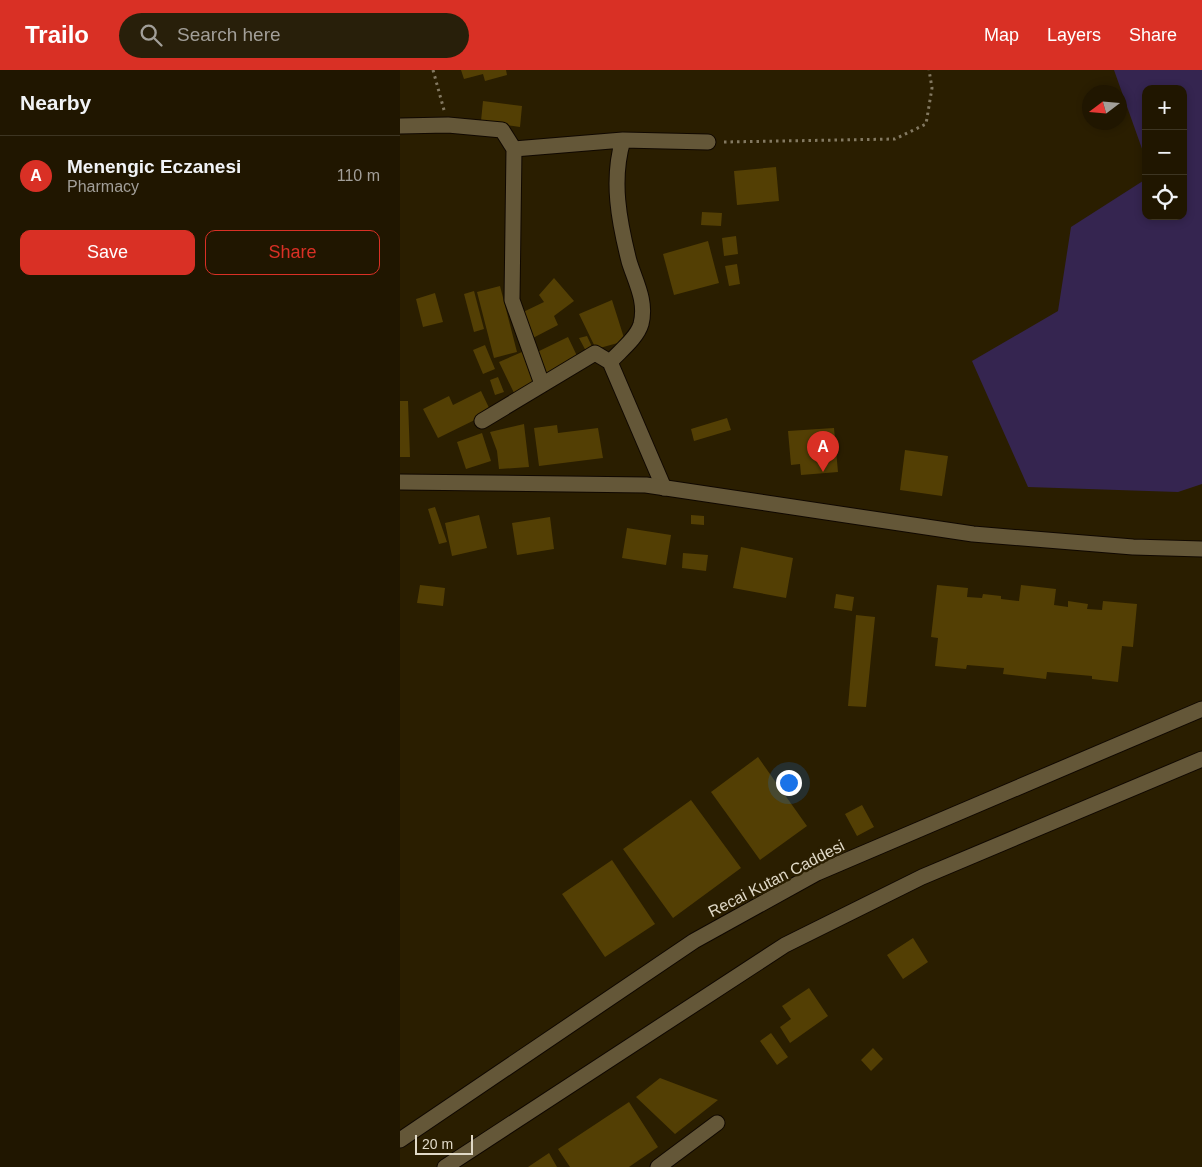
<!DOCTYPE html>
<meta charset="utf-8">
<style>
:root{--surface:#201600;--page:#281f0a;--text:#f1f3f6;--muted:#a29f99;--line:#3d3522;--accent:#d93025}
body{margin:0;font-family:Helvetica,sans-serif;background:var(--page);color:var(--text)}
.controls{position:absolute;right:15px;top:15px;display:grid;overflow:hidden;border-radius:10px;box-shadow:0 2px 8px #0003}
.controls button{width:45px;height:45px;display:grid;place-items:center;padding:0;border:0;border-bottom:1px solid var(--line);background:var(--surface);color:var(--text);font:25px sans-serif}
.compass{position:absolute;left:682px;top:15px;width:45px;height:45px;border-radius:50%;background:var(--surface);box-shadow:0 2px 8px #0003;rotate:254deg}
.scale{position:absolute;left:15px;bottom:12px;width:58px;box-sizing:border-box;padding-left:5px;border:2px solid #e0d9c7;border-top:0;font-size:14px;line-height:18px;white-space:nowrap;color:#e0d9c7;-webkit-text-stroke:4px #2a1e00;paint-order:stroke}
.you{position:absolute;left:388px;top:712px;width:18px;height:18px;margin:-12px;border:4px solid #fff;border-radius:50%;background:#1a73e8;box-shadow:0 0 0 8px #1a73e833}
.badge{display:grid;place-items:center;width:32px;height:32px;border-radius:50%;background:var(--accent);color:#fff;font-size:16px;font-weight:700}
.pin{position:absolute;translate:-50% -41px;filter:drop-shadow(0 1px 2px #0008)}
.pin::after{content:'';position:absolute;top:26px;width:18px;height:15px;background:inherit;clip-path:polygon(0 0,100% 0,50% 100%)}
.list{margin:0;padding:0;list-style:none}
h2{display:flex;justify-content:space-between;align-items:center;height:65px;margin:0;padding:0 20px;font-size:21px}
h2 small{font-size:16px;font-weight:400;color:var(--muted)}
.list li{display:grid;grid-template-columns:32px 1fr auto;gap:15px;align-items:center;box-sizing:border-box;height:80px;padding:0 20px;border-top:1px solid var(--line)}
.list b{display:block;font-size:19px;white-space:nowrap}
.list p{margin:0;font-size:16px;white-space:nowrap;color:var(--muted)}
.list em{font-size:16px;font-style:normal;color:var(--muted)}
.actions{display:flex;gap:10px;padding:15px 20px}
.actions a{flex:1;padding:11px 0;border:1px solid var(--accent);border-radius:10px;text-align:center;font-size:18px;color:var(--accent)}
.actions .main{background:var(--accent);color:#fff}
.icon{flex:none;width:28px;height:28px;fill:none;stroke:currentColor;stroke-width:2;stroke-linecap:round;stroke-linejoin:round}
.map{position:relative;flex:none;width:802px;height:1097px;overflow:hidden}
header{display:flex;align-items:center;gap:30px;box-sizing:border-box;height:70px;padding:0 25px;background:var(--accent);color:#fff}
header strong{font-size:24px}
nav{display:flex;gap:28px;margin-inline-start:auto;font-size:18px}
.search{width:350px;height:45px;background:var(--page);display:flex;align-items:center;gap:12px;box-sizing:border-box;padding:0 18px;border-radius:28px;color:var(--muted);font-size:19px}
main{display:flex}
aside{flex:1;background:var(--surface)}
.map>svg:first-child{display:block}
</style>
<header>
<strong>Trailo</strong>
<div class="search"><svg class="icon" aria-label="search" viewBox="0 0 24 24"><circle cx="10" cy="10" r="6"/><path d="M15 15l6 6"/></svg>Search here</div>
<nav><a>Map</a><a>Layers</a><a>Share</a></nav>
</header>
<main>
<aside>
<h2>Nearby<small></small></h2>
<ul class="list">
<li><span class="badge">A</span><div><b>Menengic Eczanesi</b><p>Pharmacy</p></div><em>110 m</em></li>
</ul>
<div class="actions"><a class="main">Save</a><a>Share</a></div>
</aside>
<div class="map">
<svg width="802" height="1097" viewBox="0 0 802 1097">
<rect width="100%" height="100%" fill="#2a1e00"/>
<path fill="#352550" d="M714,0H802V414L778,422L628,417L572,291L658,241L671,157L746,109V146H783V19H746V90Z"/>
<path fill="#533f04" d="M61,0H106L107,5L85,11L83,4L64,9Z
M83,31L122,36L120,57L81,51Z
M376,97L379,131L337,135L334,101Z
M302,142L322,143L321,156L301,155Z
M336,166L338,184L324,186L322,168Z
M308,171L319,213L274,225L263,184Z
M337,194L340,214L329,216L325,196Z
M154,208L174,231L154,246L158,255L131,269L119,244L144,232L139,225Z
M100,216L117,282L94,288L77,222Z
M74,221L84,259L74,262L64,224Z
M35,223L43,252L23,257L16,229Z
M212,230L225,271L196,279L179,244Z
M187,266L194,281L187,283L179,268Z
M168,267L178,288L143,305L133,284Z
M85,275L95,299L83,304L73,280Z
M122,282L138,314L115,325L99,292Z
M98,307L104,322L95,325L90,310Z
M81,321L91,342L38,368L23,339L49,326L53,335Z
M0,331H8L10,387H0Z
M327,348L331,360L294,371L291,359Z
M124,354L129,397L99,399L97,381L90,362Z
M157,355L158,363L198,358L203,388L139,396L134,358Z
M434,358L438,402L401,405L400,394L391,395L388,361Z
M82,363L91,391L66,399L57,372Z
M505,380L548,386L542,426L500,420Z
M35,437L47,472L39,474L28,439Z
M79,445L87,478L52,486L45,453Z
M291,445L304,446V455L291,454Z
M150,447L154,479L117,485L112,453Z
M227,458L271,465L266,495L222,488Z
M341,477L393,488L386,528L333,518Z
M283,483L308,485L306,501L282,498Z
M20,515L45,518L43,536L17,533Z
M537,515L568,518L567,527L582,528L583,524L601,526V529L619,531L621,515L656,519L654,535L668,537V531L688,534L687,539L702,540L703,531L737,534L733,577L722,576L718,612L692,609V606L647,602L646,609L603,604L604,598L567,595L566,599L535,596L538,568L531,567Z
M436,524L454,527L452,541L434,538Z
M456,545L475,547L466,637L448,636Z
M358,687L407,756L360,790L311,722Z
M291,730L341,798L273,848L223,779Z
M462,735L474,757L457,766L445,744Z
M212,790L255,854L205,887L162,824Z
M513,868L528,892L503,909L487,885Z
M409,918L428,946L390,973L380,957L391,949L382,936Z
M371,963L388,987L377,995L360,971Z
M473,978L483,989L471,1001L461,990Z
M260,1008L318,1030L275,1064L236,1027Z
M229,1032L258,1077L229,1097H170L158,1079Z
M149,1083L157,1097H128Z"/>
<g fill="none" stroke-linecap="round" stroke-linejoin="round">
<g stroke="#100800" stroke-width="17">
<path id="street" d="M0,56L48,55L102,60L114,79L112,230L142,314
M114,79L223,70
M82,351L195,283L210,292
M264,418L210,292C220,281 237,268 241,254C247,231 235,211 229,191C219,151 211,110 223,70L308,72
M258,1097L317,1053"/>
</g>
<g stroke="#100800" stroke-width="17">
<path id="secondary" d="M0,412L246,415L573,464L733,477L802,479
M0,1070L294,871L417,803L802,639
M45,1097L385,875L522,807L802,689"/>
</g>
<path stroke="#837961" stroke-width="3" stroke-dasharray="2.5 4" stroke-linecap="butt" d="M33,0L44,40
M324,72L495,69L526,54L532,18L529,0"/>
<use href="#street" stroke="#645738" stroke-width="15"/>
<use href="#secondary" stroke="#645738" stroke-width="15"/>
</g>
<g text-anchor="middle" stroke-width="5" stroke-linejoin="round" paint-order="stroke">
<g font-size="16" fill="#e0d9c7" stroke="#2a1e00">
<text transform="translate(376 808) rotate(-27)" y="6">Recai Kutan Caddesi</text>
</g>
</g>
</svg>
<div class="controls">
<button>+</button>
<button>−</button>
<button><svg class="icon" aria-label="locate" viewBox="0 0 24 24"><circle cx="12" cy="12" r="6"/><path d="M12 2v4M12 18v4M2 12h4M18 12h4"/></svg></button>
</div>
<svg class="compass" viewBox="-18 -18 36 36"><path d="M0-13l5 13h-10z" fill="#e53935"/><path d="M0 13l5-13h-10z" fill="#a29f99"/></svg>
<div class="scale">20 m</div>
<div class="you"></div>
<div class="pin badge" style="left:423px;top:402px">A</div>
</div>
</main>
